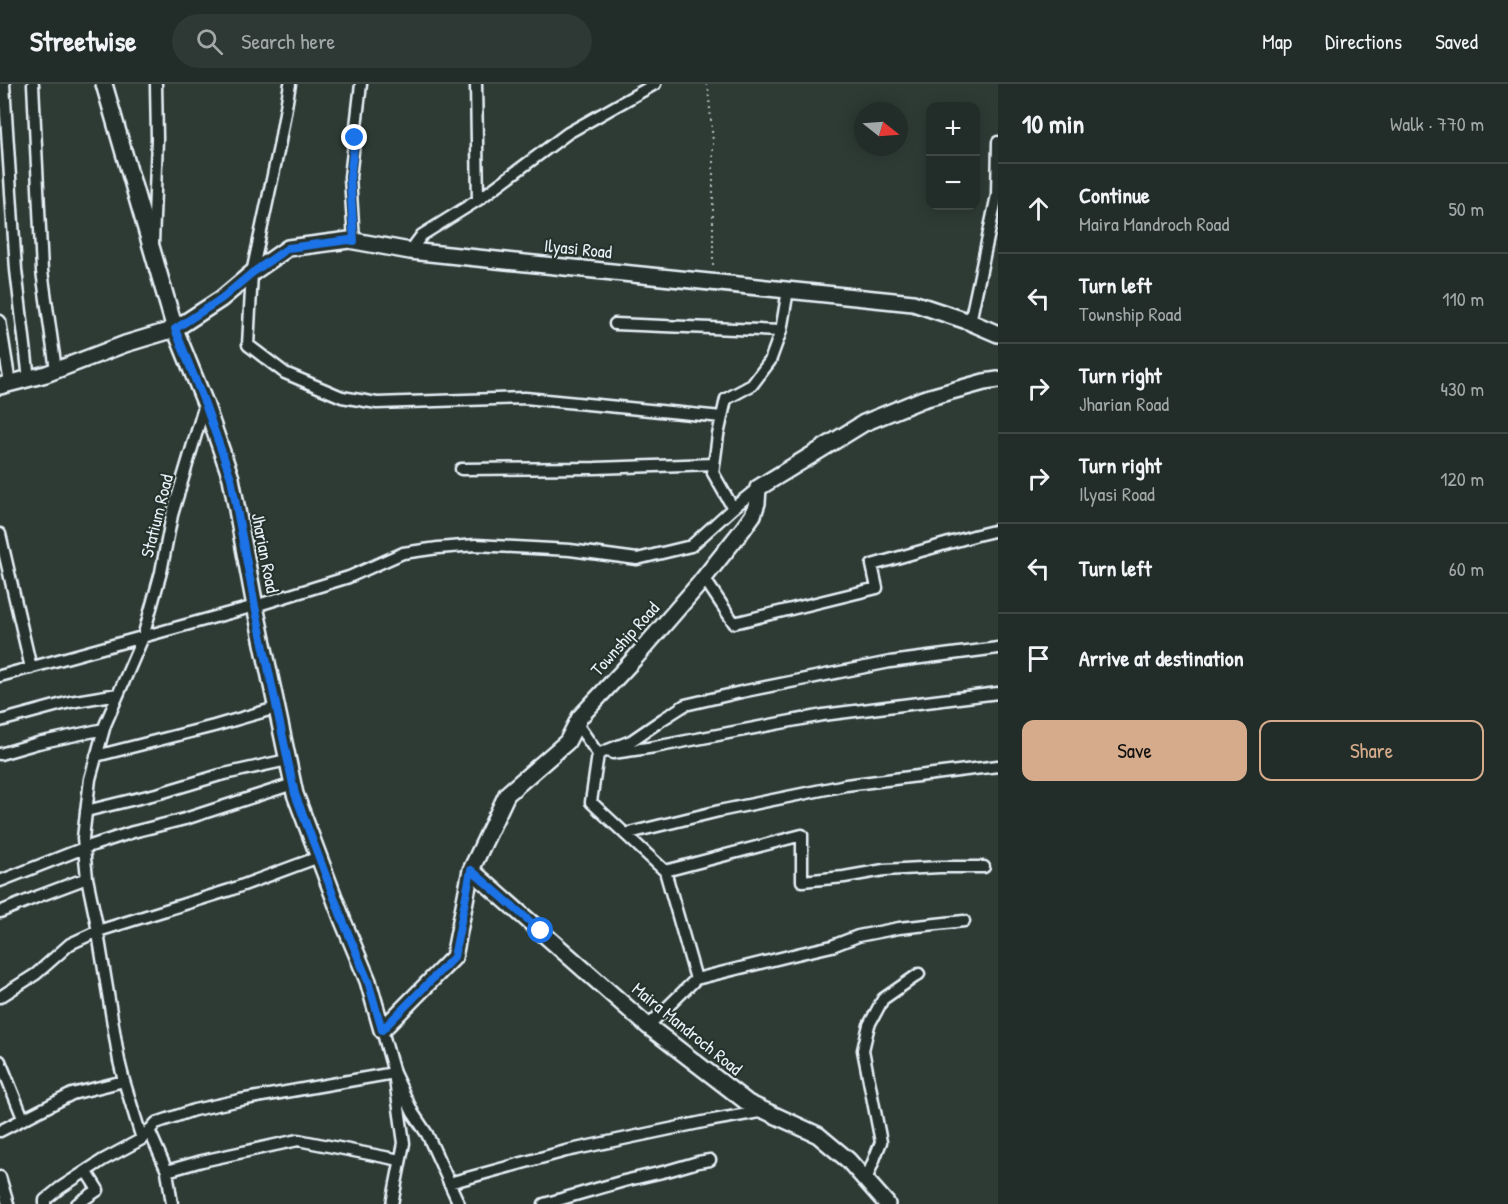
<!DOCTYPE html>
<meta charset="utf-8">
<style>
:root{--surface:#222c28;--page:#2e3834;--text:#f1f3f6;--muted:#a2a7a8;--line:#3f4845;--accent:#d6ab8b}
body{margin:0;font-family:"Patrick Hand",sans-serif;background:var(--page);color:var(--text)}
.controls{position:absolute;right:18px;top:18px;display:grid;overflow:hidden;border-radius:12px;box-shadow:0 3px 15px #0003}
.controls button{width:54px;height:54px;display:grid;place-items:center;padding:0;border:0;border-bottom:2px solid var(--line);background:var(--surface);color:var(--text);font:30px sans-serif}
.compass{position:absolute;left:854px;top:18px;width:54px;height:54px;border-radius:50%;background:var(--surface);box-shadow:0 3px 15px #0003;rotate:107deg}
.stop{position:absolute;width:18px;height:18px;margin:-14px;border:4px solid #1a73e8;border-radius:50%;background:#fff}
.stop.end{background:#1a73e8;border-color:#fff;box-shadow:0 2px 6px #0008}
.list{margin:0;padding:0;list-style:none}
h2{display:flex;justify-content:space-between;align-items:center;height:78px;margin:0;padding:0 24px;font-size:26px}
h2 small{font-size:20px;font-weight:400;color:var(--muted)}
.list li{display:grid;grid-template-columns:39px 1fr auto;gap:18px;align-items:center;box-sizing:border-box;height:90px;padding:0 24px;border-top:2px solid var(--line)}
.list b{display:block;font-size:22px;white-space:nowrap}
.list p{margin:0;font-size:20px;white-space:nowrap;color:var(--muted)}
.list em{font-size:20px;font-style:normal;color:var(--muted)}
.actions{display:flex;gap:12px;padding:18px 24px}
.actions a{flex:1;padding:14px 0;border:2px solid var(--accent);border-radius:12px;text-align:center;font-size:21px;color:var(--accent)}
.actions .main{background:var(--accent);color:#111}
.icon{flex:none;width:33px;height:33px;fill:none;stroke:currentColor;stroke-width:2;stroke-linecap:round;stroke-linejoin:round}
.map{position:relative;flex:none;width:998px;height:1120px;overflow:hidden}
header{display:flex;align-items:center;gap:36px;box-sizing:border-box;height:84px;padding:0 30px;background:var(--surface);border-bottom:2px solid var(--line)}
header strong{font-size:28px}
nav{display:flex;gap:33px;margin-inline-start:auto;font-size:21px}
.search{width:420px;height:54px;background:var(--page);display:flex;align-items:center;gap:15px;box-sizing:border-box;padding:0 21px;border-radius:33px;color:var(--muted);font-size:22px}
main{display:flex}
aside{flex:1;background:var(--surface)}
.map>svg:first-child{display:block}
</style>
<header>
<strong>Streetwise</strong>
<div class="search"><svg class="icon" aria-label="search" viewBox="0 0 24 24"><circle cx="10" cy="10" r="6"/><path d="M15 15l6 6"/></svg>Search here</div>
<nav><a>Map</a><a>Directions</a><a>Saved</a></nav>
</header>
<main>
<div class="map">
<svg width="998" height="1120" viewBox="0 0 998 1120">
<rect width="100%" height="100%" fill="#2e3b35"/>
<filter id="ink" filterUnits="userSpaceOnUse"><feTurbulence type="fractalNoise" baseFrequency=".0167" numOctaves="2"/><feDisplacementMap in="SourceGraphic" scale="12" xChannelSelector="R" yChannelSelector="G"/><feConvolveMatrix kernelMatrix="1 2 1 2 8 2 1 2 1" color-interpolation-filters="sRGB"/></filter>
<g filter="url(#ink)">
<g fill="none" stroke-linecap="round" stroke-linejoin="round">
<g stroke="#e8f1f8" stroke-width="15">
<path id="street" d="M4,0L16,186L29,295
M33,0L42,187L56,286
M290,0L279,63L252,189L248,261L285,289L342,313L377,319L525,314L722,333
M476,0L478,116
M354,157L350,93L361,0
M153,159L157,55L156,0
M410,167L422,151L478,116L568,49L655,0
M0,237L10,300
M970,238L997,111L998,58
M615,240L781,247
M461,385L595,384L714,380
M733,424L713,389L718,351L726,315L752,301L770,277L781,247L788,206
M0,450L31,584
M704,494L734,539L877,504L872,481L977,451L998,446
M0,592L255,522L349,493L403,469L438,464L476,461L570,466L637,475L691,462L733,424L758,404
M0,637L70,618L118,610
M577,640L598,670L591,718L665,787L696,895L648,942
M613,669L655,663L823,631L998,609
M0,670L38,659L104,645
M598,670L631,657L663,635L685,621L741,608L890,578L998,564
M96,672L214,642L276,624
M86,727L160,709L220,691L287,676
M625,750L719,727L846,701L998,682
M665,787L802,751V797L844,793L884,786L940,783H984
M0,797L84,764L133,748L185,735L293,700
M0,828L39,812L87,794
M696,895L797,870L832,862L858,852L899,844L964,837
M0,913L36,890L70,860L98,847L230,806L319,773
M382,946L394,989L413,1029L427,1050L459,1120
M0,977L23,1034
M149,1046L167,1087L172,1120
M0,1047L72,1010L124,997
M142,1055L124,997L119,977L96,837L87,794L83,754L90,695L105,641L143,553L161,488L172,431L205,320
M167,1087L202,1077L298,1056L400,1076
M0,1093L8,1120
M866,1096L881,1058L863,966L869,941L883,915L919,890
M449,1099L566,1067L708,1037L765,1027
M45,1120V1116L60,1104L103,1076L142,1055L156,1039L194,1026L240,1016L394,989L404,1059L392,1120
M77,1120L98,1106L86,1087
M544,1120L624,1097L667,1087L698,1078L710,1076"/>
</g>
<g stroke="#e8f1f8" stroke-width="20">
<path id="secondary" d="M104,0L175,245L205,319L231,394L255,522L295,710L343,837L368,897L382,946L454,873L471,786L507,710L567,658L580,633L635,574L700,499L743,445L753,431L757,419L758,404L864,339L923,315L984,298L998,296
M0,302L46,290L125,260L175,245L221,215L252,189L288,164L349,156L410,167L458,172L913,219L970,238L998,250
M471,786L648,942L748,1019L818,1051L848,1076L887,1120"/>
</g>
<path stroke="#e8f1f8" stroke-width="2" stroke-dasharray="1.5 4.5" stroke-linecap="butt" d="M706,0L708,3L713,58V185"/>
<use href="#street" stroke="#26332d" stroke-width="10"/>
<use href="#secondary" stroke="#26332d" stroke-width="15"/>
</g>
</g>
<g fill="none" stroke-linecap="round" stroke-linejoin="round" filter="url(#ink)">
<path stroke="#1a73e8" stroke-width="8" d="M355,54L350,93L354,157L349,156L288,164L252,189L221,215L175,245L205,320L231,394L255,522L295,710L343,837L368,897L382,946L454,873L471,786L541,847"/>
</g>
<g text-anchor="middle" stroke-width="4.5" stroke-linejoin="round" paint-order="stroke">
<g font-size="18" fill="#e8f1f8" stroke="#26332d">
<text transform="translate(578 165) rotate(6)" y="6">Ilyasi Road</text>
<text transform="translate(157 432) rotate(-76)" y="6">Statium Road</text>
<text transform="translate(265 469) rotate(79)" y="6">Jharian Road</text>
<text transform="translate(625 555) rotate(-48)" y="6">Township Road</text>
<text transform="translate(687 945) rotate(39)" y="6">Maira Mandroch Road</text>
</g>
</g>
</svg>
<div class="controls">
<button>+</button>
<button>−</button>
</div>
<svg class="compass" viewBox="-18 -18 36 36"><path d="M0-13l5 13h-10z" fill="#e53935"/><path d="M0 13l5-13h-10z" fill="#a2a7a8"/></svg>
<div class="stop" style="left:541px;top:847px"></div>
<div class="stop end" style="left:355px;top:54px"></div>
</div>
<aside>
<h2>10 min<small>Walk · 770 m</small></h2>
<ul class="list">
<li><svg class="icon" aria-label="ahead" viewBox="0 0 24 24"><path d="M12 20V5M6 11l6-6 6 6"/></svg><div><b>Continue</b><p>Maira Mandroch Road</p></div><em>50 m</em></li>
<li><svg class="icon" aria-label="left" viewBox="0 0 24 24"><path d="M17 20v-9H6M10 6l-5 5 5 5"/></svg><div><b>Turn left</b><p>Township Road</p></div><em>110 m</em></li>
<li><svg class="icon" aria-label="right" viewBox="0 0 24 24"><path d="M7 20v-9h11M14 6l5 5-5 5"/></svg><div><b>Turn right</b><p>Jharian Road</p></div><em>430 m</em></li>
<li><svg class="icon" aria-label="right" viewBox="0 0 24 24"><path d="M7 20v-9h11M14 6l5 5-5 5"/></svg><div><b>Turn right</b><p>Ilyasi Road</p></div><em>120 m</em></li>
<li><svg class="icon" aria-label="left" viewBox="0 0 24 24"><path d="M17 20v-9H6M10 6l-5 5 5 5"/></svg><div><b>Turn left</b></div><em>60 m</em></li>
<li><svg class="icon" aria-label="arrive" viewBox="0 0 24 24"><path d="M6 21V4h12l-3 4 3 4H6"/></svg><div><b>Arrive at destination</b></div></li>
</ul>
<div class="actions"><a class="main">Save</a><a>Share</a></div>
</aside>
</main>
